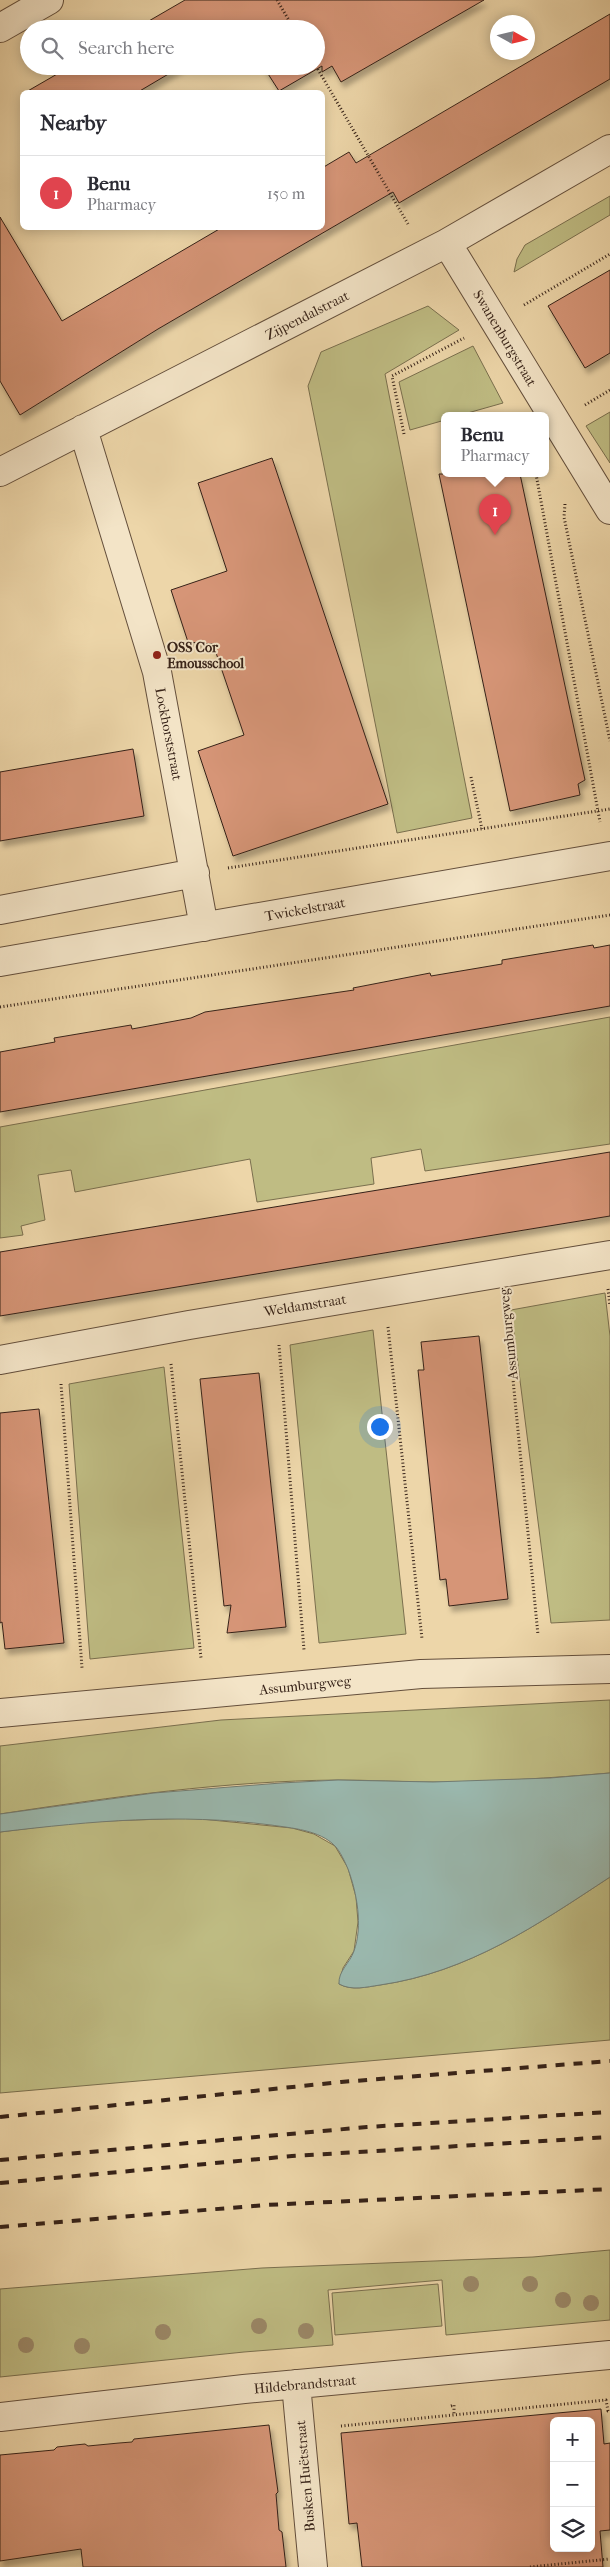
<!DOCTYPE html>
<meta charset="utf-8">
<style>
:root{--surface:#fff;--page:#f2f2f3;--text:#2b2b33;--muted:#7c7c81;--line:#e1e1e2;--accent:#111827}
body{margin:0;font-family:"IM FELL French Canon",serif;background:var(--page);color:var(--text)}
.controls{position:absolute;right:15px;bottom:15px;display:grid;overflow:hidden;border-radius:8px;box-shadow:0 2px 12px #0003}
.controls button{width:45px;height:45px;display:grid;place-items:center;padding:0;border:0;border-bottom:1px solid var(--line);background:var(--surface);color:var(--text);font:25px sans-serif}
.compass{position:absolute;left:490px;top:15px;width:45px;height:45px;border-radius:50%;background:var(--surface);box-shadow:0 2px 12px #0003;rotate:98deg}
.you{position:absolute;left:379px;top:1426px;width:18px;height:18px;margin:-12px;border:4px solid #fff;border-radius:50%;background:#1a73e8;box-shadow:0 0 0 8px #1a73e833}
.badge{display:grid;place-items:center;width:32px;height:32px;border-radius:50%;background:var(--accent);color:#fff;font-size:16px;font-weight:700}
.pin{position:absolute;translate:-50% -41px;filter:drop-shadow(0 1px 2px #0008)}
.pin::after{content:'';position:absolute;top:26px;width:18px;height:15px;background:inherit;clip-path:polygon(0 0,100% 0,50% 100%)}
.popup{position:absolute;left:441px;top:412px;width:108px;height:65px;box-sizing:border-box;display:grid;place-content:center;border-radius:8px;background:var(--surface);filter:drop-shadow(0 1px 4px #0005);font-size:16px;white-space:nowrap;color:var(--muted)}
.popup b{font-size:19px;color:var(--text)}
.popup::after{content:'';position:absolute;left:50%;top:100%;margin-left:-10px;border:10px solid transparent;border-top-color:var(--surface)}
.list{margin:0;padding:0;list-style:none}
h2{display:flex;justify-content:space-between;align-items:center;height:65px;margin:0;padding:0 20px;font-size:21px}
h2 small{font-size:16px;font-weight:400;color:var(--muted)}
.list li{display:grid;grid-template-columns:32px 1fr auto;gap:15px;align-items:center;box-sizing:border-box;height:75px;padding:0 20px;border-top:1px solid var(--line)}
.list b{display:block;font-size:19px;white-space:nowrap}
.list p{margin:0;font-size:16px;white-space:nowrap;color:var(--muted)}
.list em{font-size:16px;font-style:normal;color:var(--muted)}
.icon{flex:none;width:28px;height:28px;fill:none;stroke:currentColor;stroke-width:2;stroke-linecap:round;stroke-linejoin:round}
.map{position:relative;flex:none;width:610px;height:2567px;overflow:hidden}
.search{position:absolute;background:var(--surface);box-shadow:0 2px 12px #0003;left:20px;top:20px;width:305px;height:55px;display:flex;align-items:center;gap:12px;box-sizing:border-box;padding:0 18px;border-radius:28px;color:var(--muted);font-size:19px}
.panel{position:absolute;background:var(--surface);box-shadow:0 2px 12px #0003;left:20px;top:90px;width:305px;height:140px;border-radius:8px}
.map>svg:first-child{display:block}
</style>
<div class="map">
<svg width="610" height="2567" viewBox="0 0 610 2567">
<defs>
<filter id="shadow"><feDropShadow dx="3" dy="5.5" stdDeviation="2.5" flood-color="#0004"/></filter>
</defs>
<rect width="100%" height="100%" fill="#edd6a9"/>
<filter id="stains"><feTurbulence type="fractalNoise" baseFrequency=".004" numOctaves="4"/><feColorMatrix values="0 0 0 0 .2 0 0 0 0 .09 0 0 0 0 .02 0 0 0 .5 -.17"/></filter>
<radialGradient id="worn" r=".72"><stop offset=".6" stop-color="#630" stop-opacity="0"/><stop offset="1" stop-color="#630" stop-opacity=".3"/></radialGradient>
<path fill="#bfbc83" stroke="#7a6f4e" d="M610,196V215L514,272L517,259L525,245Z
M428,306L459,330L385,374L472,818L397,833L308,386L321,352Z
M473,346L503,403L457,416H445V420L410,430L399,382Z
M610,412V463L586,426Z
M610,1017V1144L425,1171L421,1149L371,1158L374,1184L257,1202L250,1159L75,1192L71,1170L38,1175L45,1220L21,1226L23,1235L0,1238V1127Z
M605,1293L610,1336V1620L551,1623L511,1310Z
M373,1330L406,1634L319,1643L290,1345Z
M164,1367L194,1648L90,1659L69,1384Z
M610,1700V1773C551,1778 492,1782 433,1782C401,1782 370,1780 338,1780C225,1781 112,1797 0,1814V1746L221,1720Z
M191,1818L292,1828L314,1834L335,1846L348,1868L356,1897L358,1922L354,1951L343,1968L339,1984C352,1991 366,1987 380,1985C469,1972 537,1925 610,1877V2040L0,2093V1832L80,1822Z
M610,2250V2320L446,2335L442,2280L328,2290L333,2345L244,2352L0,2377V2289L262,2268L533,2257Z
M438,2284L442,2326L335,2335L332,2293Z"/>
<path fill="#9ab8ae" stroke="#727c72" d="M610,1773V1877C537,1925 469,1972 380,1985C366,1987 352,1991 339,1984C338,1971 350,1963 354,1951C363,1926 357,1893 348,1869C345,1862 340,1851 335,1846C320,1830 291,1828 271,1825C178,1813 93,1821 0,1832V1814L154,1793L281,1783L338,1780L433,1782L550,1778Z"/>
<path fill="#d69577" stroke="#362218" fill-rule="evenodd" filter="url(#shadow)" d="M185,0H484L341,82L332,66L322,72V66L279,91L263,66H316V29H135Z
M610,14V79L399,203L393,192L158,329L20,415L0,381V217L62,321L221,228H322V168L349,152L356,163Z
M71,66H182L138,92H26Z
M610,270V353L585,368L548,306Z
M272,458L388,804L233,856L198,751L244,735L213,644L188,642L171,590L227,571L198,483Z
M439,474H520L585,780L578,784L580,795L510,811Z
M133,749L144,816L0,841V772Z
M593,945L594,948L610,945V1006L0,1112V1052L55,1042L54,1038L131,1025L132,1029L191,1018L205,1012L354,990L353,988L430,973L431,976L502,964V960Z
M610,1152V1216L0,1316V1252Z
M479,1336L508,1599L449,1606L446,1579L440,1580L418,1370H424L421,1342Z
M259,1373L286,1627L227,1633L231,1605L224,1606L200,1379Z
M39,1409L64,1643L5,1649L2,1622L0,1623V1413Z
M601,2409L604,2444L610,2443V2530L600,2531L603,2567H362L357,2523L349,2524L341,2433ZM554,2421H591V2548H554Z
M269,2425L278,2492L276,2494L279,2530L282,2532L286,2567H83L81,2549L0,2561V2455L54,2450L57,2447L75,2445L85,2444L88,2446L119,2443L132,2442L134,2439Z"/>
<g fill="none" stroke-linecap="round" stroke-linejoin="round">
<g stroke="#644f3c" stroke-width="30">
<path id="minor" d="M0,28L49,0
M447,243L610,510
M83,429L157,672L204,927
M0,472L447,243L610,149
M0,910L195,873
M0,962L610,856
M0,1360L189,1325L610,1255
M0,1713L421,1674L610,1669
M296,2384L313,2567
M0,2417L244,2389L610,2355"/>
</g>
<path stroke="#362218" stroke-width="3" stroke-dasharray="1 2.5" stroke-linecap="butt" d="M277,0L294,29
M316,66L408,224
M524,305L610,254
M585,405L610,390
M404,434L392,376L464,338
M536,474L600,822
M565,504L564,517L610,741
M471,777L482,829
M228,868L610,809
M0,1007L610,915
M608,1289L610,1306
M506,1308L538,1635
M388,1327L422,1639
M279,1345L304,1650
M171,1364L201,1658
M61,1384L82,1668
M451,2406L454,2405V2415
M341,2426L606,2400L608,2411H610
M530,2567L610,2559"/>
<use href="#minor" stroke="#f3e4c7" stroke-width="28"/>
<path stroke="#362218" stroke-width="4" stroke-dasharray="9 9" stroke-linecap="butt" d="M0,2117L341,2082L610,2061
M0,2160L367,2127L610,2112
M0,2183L292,2156L610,2137
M0,2227L265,2205L610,2189"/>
</g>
<g fill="#9b8868">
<circle cx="471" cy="2284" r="8"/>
<circle cx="530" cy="2284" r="8"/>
<circle cx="563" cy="2300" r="8"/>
<circle cx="591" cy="2303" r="8"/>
<circle cx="259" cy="2326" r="8"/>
<circle cx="306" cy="2331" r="8"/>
<circle cx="163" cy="2332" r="8"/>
<circle cx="26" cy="2345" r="8"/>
<circle cx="82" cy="2346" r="8"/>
</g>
<circle fill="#8f2418" stroke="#f3e4c7" stroke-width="2" cx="157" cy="655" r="5"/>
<g text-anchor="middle" stroke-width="4" stroke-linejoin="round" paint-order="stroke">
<g font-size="14" fill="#362218" stroke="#f3e4c7">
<text transform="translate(307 315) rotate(-27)" y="5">Zijpendalstraat</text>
<text transform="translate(505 338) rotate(59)" y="5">Swanenburgstraat</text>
<text transform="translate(169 734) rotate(79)" y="5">Lockhorststraat</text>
<text transform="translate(305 909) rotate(-10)" y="5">Twickelstraat</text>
<text transform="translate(305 1305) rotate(-9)" y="5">Weldamstraat</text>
<text transform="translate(508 1334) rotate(-96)" y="5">Assumburgweg</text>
<text transform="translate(305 1685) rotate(-6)" y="5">Assumburgweg</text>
<text transform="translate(305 2384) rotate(-5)" y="5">Hildebrandstraat</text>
<text transform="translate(305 2476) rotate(-95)" y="5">Busken Huëtstraat</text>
</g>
<g font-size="14" font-weight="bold" fill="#362218" stroke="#f3e4c7" text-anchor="start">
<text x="167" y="652">OSS Cor<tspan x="167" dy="16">Emousschool</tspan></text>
</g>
</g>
<rect width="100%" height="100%" filter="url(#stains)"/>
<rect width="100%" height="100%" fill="url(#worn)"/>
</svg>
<div class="controls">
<button>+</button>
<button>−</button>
<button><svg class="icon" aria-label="layers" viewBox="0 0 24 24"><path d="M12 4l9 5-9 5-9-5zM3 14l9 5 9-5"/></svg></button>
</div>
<svg class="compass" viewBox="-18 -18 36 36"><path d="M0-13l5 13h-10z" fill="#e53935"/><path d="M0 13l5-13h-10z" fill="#7c7c81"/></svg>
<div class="you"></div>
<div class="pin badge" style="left:495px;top:535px;background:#e0444e">1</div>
<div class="popup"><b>Benu</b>Pharmacy</div>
<div class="search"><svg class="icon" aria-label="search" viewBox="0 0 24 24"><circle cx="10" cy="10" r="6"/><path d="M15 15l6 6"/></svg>Search here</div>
<section class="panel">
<h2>Nearby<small></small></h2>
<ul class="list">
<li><span class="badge" style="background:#e0444e">1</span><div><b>Benu</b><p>Pharmacy</p></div><em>150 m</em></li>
</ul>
</section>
</div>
